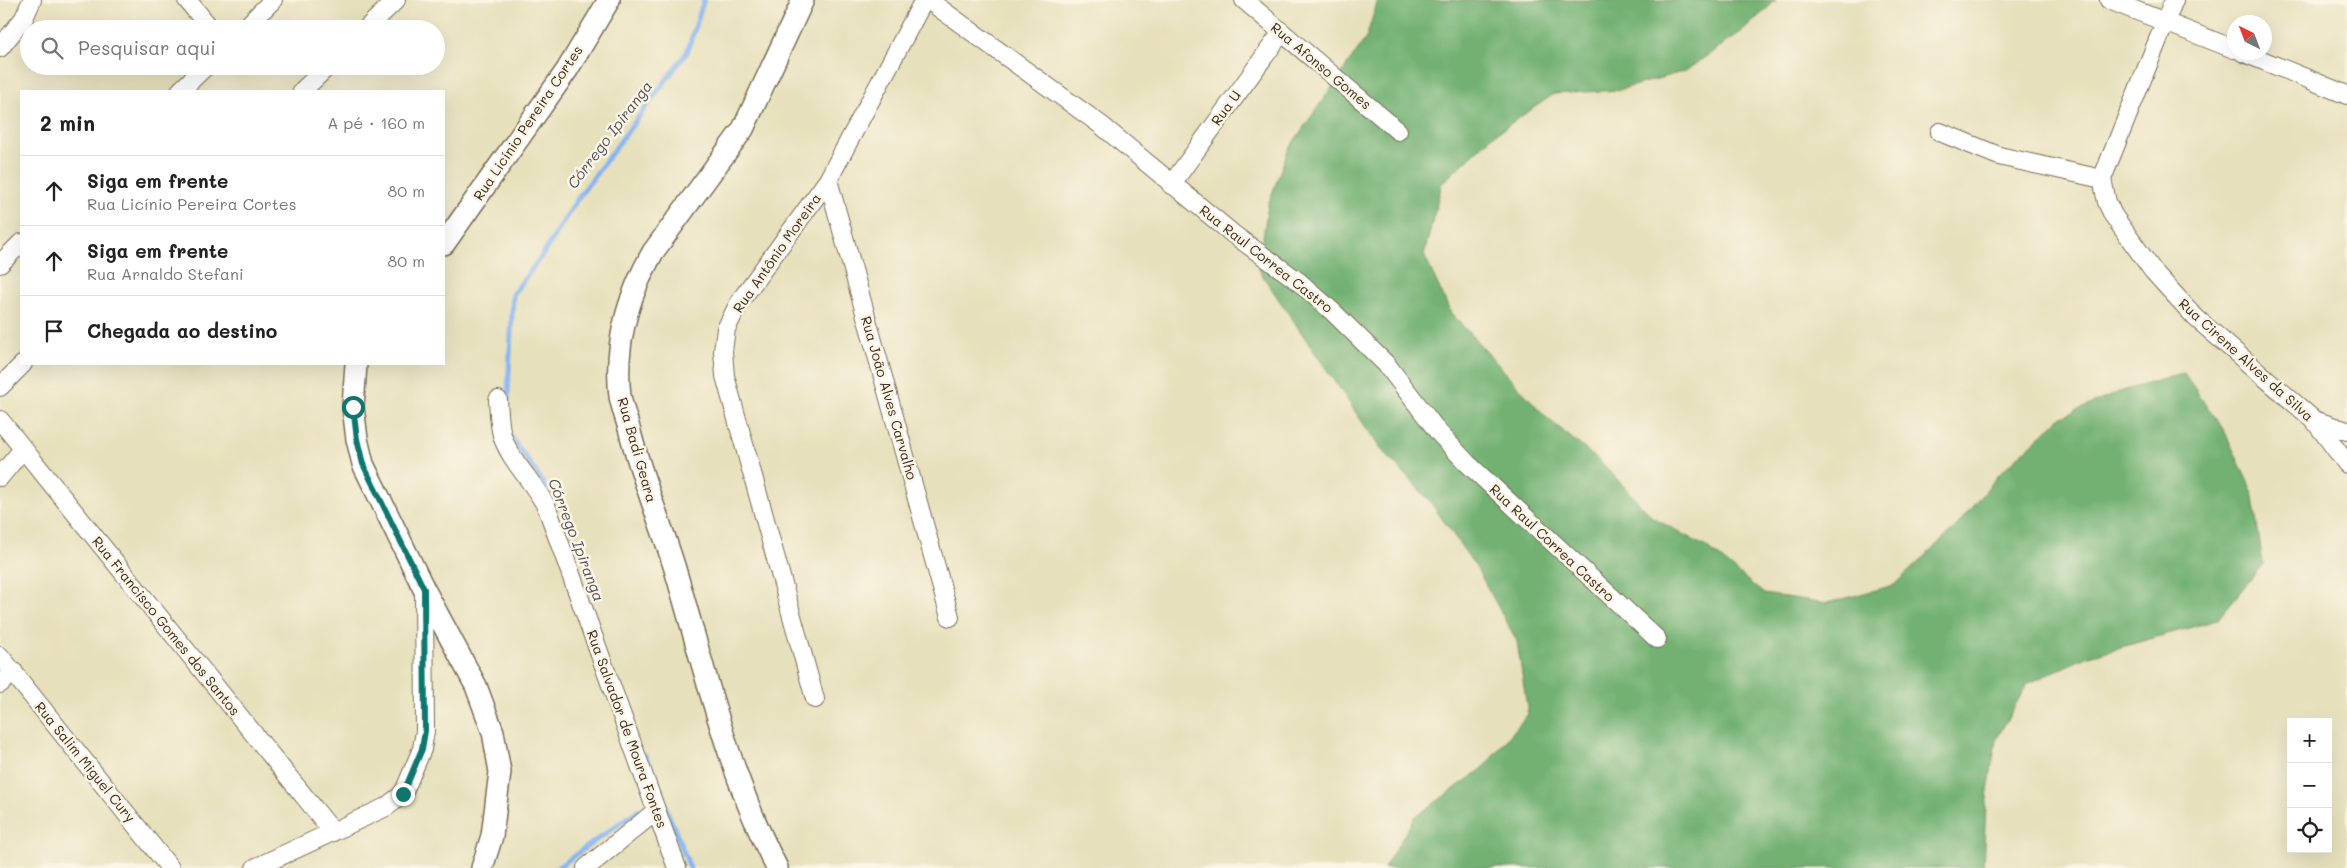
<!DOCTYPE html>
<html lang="pt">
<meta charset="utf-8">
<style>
:root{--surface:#fff;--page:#f2f2f2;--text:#222;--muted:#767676;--line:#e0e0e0}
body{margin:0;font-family:Mali,sans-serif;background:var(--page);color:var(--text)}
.controls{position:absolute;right:15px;bottom:15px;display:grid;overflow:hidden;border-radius:0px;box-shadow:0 5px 20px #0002}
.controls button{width:45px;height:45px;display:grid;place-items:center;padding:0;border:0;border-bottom:1px solid var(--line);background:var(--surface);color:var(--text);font:25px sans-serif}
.compass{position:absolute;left:2227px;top:15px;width:45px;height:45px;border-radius:50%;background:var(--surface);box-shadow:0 5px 20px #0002;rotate:318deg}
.stop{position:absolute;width:15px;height:15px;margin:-11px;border:4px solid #0f766e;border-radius:50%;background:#fff}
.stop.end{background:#0f766e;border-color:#fff;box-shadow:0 1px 5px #0008}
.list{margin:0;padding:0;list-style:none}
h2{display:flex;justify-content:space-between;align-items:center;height:65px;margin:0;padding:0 20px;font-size:21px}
h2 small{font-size:16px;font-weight:400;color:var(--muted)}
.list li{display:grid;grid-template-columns:32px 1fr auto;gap:15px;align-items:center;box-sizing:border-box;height:70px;padding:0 20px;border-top:1px solid var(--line)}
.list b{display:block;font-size:19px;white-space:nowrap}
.list p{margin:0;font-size:16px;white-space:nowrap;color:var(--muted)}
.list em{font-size:16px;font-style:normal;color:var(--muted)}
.icon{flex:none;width:28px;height:28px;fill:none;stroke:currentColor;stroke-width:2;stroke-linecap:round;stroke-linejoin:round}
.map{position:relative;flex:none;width:2347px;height:868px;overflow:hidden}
.search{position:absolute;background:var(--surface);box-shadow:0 5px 20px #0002;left:20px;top:20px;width:425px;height:55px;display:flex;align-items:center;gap:12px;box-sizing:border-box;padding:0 18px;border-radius:28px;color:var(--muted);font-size:19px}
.panel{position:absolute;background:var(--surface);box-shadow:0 5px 20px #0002;left:20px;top:90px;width:425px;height:275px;border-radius:0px}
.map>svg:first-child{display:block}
</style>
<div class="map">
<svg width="2347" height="868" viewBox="0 0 2347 868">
<rect width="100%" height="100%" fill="#fcf5e5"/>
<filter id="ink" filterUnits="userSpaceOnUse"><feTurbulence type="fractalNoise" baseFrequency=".02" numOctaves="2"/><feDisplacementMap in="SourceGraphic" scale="10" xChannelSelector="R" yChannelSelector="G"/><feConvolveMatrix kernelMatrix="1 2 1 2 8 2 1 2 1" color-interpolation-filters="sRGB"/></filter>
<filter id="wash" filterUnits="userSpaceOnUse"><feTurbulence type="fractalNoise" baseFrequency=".0096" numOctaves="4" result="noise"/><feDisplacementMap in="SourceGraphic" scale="20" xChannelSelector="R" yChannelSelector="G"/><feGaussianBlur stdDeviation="1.12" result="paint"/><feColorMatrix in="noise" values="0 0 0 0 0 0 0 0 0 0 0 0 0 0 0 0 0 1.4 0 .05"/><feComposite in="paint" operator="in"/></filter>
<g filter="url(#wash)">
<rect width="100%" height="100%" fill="#e7e0bc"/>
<path fill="#72b172" stroke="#566e48" d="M1378,0H1776L1744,30L1685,71L1619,90L1554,94L1494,135L1442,183L1424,255L1451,313L1547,418L1603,464L1652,517L1708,548L1764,594L1828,603L1894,585L1954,529L2000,473L2060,418L2119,392L2184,373L2225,432L2252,491L2263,564L2217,620L2086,657L2027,684L1996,740L1986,805L1983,868H1384L1415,817L1482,769L1528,714L1517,641L1476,567L1429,500L1380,448L1258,269L1268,205L1288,150L1366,38Z"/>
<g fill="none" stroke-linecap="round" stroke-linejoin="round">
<path stroke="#85b4f0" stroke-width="5" d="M507,414L513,294L543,254L578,198L687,52L704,0
M509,434L543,483L546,492
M645,755L690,868
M557,868L638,810"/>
</g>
</g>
<g filter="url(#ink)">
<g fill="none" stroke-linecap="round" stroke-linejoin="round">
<g stroke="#776a55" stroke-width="20">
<path id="minor" d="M187,0L211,29
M928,0L1101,125L1233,234L1298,281L1333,312L1387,365L1439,433L1467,463L1657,639
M1244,0L1398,131
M2109,0L2234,49
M244,29L273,0
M366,29L396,0
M0,48L24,18L32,0
M2242,52L2347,95
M180,91L206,66
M302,91L328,66
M1940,132L1999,156L2102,179
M2102,179L2107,202L2113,215L2153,271L2196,318L2314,420L2347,464
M2102,179L2174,0
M828,180L950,617
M1171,185L1282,32
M0,264L21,243
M0,387L23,364
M498,400C499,411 499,424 502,435C509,460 535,483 547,508L677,868
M0,420L333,832
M2314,420L2347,431
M0,477L22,450
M0,656L170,868
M0,684L14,672
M815,699L725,376L723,351L726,329L740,301L828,180L924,0
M255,868L386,807L403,794L422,749L425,731L424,589
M586,868L656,811"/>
</g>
<g stroke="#776a55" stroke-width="24">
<path id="tertiary" d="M444,244L567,70L609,0
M356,364L353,407L357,439L363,464L424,589L476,686L493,732L500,772L492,836L482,868
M777,868C728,773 705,670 675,569C661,523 642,479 630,432C627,420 622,408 620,396C614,344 628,296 653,252L743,129L803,0"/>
</g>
<use href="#minor" stroke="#fff" stroke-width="18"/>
<use href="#tertiary" stroke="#fff" stroke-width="21"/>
</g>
</g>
<g fill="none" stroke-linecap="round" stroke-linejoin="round" filter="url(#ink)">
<path stroke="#0f766e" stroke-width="6" d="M353,407L357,439L363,464L424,589L425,731L422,749L403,794"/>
</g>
<g text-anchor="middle" stroke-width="5" stroke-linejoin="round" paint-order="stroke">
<g font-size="14" fill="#3b2a1e" stroke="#fcf5e5">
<text transform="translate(1321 66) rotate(40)" y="5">Rua Afonso Gomes</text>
<text transform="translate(1226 108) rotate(-54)" y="5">Rua U</text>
<text transform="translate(528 123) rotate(-56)" y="5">Rua Licínio Pereira Cortes</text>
<text transform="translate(777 253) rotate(-55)" y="5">Rua Antônio Moreira</text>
<text transform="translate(1266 259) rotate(38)" y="5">Rua Raul Correa Castro</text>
<text transform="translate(2246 360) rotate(42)" y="5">Rua Cirene Alves da Silva</text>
<text transform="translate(889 398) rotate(74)" y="5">Rua João Alves Carvalho</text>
<text transform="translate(637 450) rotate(74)" y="5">Rua Badi Geara</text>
<text transform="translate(1552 543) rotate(43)" y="5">Rua Raul Correa Castro</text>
<text transform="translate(166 626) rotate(51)" y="5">Rua Francisco Gomes dos Santos</text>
<text transform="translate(627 729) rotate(70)" y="5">Rua Salvador de Moura Fontes</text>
<text transform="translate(85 762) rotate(51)" y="5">Rua Salim Miguel Cury</text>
</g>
<g font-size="15" font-style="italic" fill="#51535d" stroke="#fcf5e5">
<text transform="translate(610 135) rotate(-53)" y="5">Córrego Ipiranga</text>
<text transform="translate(576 540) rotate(69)" y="5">Córrego Ipiranga</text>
</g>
</g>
</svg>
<div class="controls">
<button>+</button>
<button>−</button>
<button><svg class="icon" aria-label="locate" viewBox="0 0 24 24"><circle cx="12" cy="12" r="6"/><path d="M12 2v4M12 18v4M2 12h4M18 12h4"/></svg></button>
</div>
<svg class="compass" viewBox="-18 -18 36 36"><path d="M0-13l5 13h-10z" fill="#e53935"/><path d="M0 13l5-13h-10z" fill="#767676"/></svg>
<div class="stop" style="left:353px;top:407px"></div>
<div class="stop end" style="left:403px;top:794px"></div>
<div class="search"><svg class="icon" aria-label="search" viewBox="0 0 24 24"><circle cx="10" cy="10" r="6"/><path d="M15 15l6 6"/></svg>Pesquisar aqui</div>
<section class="panel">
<h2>2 min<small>A pé · 160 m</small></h2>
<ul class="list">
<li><svg class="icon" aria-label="ahead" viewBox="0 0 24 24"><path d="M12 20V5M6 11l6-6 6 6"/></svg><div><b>Siga em frente</b><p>Rua Licínio Pereira Cortes</p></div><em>80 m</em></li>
<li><svg class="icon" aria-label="ahead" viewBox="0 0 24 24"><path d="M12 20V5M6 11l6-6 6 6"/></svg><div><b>Siga em frente</b><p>Rua Arnaldo Stefani</p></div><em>80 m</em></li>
<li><svg class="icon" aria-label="arrive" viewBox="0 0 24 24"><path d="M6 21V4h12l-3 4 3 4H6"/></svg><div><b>Chegada ao destino</b></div></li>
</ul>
</section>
</div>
